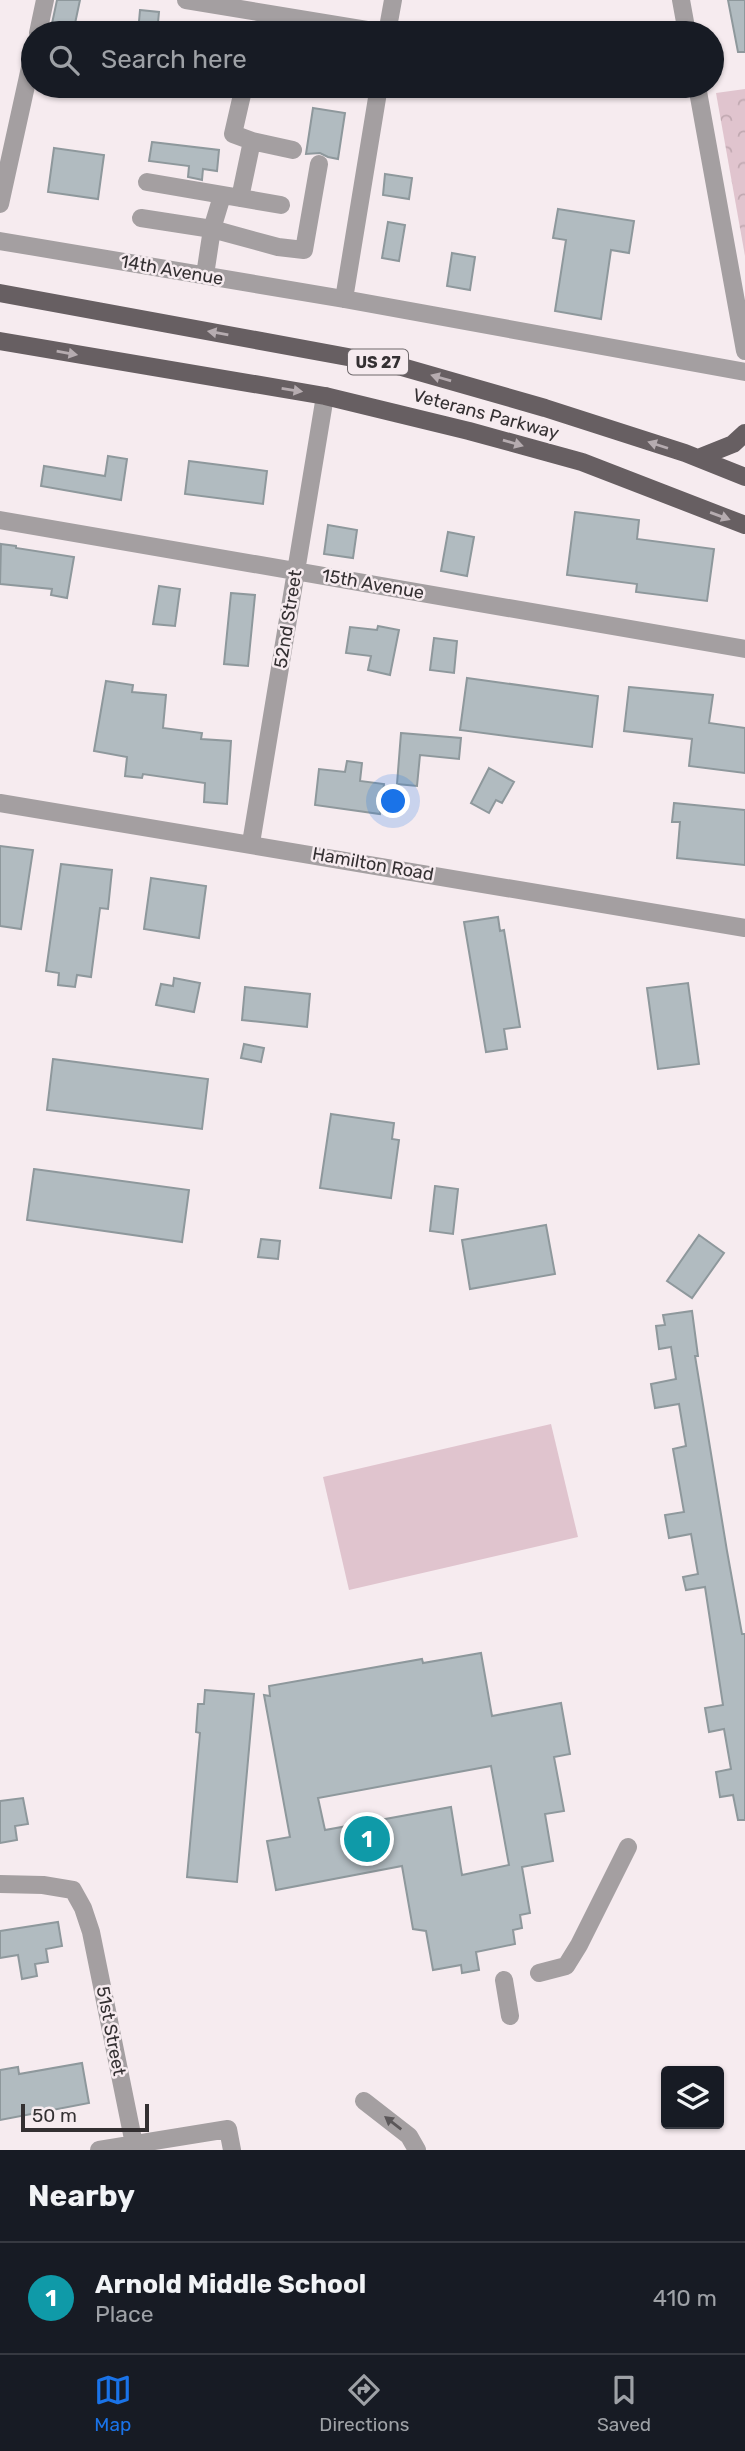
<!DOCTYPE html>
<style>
:root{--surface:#171b24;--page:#242831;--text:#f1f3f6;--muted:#9ea1a6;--line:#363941;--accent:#1a73e8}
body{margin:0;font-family:Rubik,sans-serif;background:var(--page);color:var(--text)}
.controls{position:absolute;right:21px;bottom:21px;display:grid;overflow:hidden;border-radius:7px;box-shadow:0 2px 5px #0004}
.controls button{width:63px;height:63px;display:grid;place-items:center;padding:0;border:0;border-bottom:2px solid var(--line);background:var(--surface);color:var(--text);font:35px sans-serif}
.scale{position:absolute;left:21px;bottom:18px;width:128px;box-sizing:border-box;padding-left:7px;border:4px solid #343032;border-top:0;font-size:19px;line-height:24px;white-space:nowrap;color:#343032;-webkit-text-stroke:5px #f6ebef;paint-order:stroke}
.you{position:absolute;left:394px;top:802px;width:24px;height:24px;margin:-18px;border:5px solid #fff;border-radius:50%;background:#1a73e8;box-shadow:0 0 0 10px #1a73e833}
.badge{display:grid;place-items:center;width:46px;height:46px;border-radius:50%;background:var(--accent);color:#fff;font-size:23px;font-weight:700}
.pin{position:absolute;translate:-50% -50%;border:4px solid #fff;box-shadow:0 2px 7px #0006}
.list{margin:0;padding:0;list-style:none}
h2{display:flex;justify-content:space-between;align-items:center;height:91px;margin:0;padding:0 28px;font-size:30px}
h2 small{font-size:23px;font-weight:400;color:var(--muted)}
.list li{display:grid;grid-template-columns:46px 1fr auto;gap:21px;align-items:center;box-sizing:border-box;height:112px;padding:0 28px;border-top:2px solid var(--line)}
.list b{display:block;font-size:26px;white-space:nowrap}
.list p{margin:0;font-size:23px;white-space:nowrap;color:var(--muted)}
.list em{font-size:23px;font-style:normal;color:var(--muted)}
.icon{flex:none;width:38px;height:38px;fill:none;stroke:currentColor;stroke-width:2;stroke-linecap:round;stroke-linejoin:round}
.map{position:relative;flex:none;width:745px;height:2150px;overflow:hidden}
.search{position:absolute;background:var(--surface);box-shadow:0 2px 5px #0004;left:21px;right:21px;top:21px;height:77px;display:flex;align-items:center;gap:18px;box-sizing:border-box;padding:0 24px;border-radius:38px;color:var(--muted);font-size:26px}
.sheet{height:203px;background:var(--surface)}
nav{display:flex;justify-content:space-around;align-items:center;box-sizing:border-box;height:98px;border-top:2px solid var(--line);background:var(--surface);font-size:19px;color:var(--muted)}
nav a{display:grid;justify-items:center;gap:4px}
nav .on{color:var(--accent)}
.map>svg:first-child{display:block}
</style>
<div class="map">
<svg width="745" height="2150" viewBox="0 0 745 2150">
<defs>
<pattern id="park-crowns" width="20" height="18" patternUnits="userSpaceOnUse" patternTransform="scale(1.75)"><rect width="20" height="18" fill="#e0c4ce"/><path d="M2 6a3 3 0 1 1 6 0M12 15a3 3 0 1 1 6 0" fill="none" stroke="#c1a9b1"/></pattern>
</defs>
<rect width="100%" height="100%" fill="#f6ebef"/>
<path fill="url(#park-crowns)" d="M745,89V256L716,93Z"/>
<path fill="#e0c4ce" d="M551,1424L578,1537L349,1590L323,1477Z"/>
<path fill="#b1bbc0" stroke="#8e989c" stroke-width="2" fill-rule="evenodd" d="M57,0H80L73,33H50Z
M728,0H745V52H738Z
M140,10L159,12L157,33H138Z
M313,108L345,113L338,159L328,157L320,153L306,154Z
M152,142L219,150L217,171L203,169L202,180L198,179L188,177L189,166L149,161Z
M54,148L104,155L98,199L48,192Z
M385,174L412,178L409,199L383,195Z
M558,209L634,221L629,253L611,250L601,319L555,311L566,240L553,238Z
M388,222L405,225L399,261L382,258Z
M452,253L475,257L470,290L447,286Z
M108,456L127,459L121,500L41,486L44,466L105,476Z
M189,461L267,471L263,504L185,494Z
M575,512L639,520L637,539L714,549L707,601L636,592L637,584L567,575Z
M328,525L357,530L353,558L324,554Z
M448,532L474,537L467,576L441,571Z
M1,544L16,546V548L74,557L67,598L51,595L52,589L0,584Z
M159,586L180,589L175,626L153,624Z
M231,593L255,595L248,666L224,664Z
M378,626L399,630L390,675L368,670L371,656L346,653L350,627L377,630Z
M434,638L457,641L454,673L430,670Z
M467,678L598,696L592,747L460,730Z
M106,681L133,685L132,692L166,695L163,728L202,733L201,739L231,741L227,804L204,802L205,783L143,774L142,778L125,776L127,757L94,751Z
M629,687L713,695L709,723L745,728V773L689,766L692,739L624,731Z
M401,733L461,738L459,759L420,755L417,786L397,784Z
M347,761L362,763L360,781L384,784L380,814L315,805L319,769L345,772Z
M489,768L514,782L502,803L496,800L489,813L471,803Z
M674,803L745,810V865L677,858L680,822H672Z
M0,846L33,850L21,929L0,926Z
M61,864L112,870L108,909L100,908L91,977L77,975L75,987L58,985L59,973L46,971Z
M151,878L206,886L199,938L144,929Z
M498,917L500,931L504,930L520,1027L504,1029L507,1049L486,1052L464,922Z
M174,978L200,983L194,1012L156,1005L161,984L173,986Z
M688,983L699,1064L658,1069L647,988Z
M245,987L310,994L307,1027L242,1020Z
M244,1044L264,1048L261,1062L241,1058Z
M53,1059L208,1079L202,1129L47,1110Z
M331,1114L394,1123L392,1139L399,1140L391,1198L320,1188Z
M34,1169L189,1190L182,1242L27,1220Z
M435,1186L458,1189L453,1234L430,1231Z
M546,1225L555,1274L470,1289L462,1240Z
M699,1235L724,1253L692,1298L667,1281Z
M261,1239L280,1241L278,1259L258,1257Z
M692,1311L698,1356H695L727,1551L742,1634H745V1820H738L733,1795L720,1797L716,1772L731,1769L724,1729L709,1732L705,1708L723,1705L705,1587L686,1590L683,1577L698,1574L691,1534L669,1538L665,1515L684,1512L673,1449L686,1446L679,1404L655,1408L651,1384L676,1379L671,1347L659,1349L656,1326L665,1325L663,1315Z
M481,1653L492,1716L561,1703L570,1754L554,1757L564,1811L545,1814L553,1861L522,1867L530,1913L520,1915L522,1928L513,1930L515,1944L476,1952L479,1970L462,1973L461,1965L433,1970L426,1931L413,1929L402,1866L276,1890L267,1841L290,1837L264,1695L270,1696L269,1686L422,1659L423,1663ZM491,1766L509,1865L462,1875L451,1807L325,1830L318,1798Z
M205,1690L254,1694L237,1882L187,1877L200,1733L196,1732L198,1704H204Z
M23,1798L28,1824L15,1826L17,1840L0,1843V1801Z
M58,1922L62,1946L46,1949L48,1962L35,1964L37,1976L22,1979L18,1955L0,1958V1931Z
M82,2063L89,2103L0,2120V2070L18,2067L19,2074Z"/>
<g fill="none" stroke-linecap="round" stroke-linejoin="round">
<path stroke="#a49fa1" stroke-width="18" d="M186,0L385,33
M681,0L687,33
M38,33L45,0
M387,33L393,0
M244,86L233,134L252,141L293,150
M697,86L745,351
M147,182L281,205
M240,198L252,141
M0,204L33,54
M141,218L212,229L278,247L304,250L319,164
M0,241L344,299L745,372
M205,275L212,229L222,196
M344,299L379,86
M0,520L745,649
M0,803L745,928
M251,843L325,396
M0,1884L43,1885L73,1890L83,1908L91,1932L134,2144
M539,1973L566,1966L579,1945L628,1847
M504,1980L510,2016
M364,2101L409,2136L417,2150
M99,2150L228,2129L232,2150"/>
<path stroke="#675f62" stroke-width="18" d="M0,293L402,367L545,408L685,453L745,477
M0,341L325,396L469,431L582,462L745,525
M698,458L733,444L745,433"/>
</g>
<defs><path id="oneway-solid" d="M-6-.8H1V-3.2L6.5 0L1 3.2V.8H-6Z" transform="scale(1.75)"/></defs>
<g fill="#b6acb0">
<use href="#oneway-solid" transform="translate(218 333) rotate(-170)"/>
<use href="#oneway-solid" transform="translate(67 353) rotate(10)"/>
<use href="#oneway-solid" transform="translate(441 378) rotate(-164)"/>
<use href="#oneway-solid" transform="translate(292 390) rotate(9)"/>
<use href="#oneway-solid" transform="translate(513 443) rotate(16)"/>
<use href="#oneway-solid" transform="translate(658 445) rotate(-162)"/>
<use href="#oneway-solid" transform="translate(720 516) rotate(20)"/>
</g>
<use fill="#5b5759" href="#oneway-solid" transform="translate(393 2123) rotate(-142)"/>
<g text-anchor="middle" stroke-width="5" stroke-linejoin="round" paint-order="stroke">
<rect fill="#f6ebef" stroke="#6e686b" stroke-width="2" x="348" y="349.5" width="60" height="25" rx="5"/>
<g font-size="16" font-weight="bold" fill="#343032">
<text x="378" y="368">US 27</text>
</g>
<g font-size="18" fill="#343032" stroke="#f6ebef">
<text transform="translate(172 270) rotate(10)" y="6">14th Avenue</text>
<text transform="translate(486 414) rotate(15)" y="6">Veterans Parkway</text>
<text transform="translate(373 584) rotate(10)" y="6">15th Avenue</text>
<text transform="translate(288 619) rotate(-81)" y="6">52nd Street</text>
<text transform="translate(373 864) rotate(10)" y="6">Hamilton Road</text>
<text transform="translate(111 2031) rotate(79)" y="6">51st Street</text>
</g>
</g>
</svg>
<div class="controls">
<button><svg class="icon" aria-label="layers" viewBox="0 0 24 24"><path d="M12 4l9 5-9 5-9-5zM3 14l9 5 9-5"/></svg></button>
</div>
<div class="scale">50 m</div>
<div class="you"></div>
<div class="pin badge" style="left:367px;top:1839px;background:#0f9aa8">1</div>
<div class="search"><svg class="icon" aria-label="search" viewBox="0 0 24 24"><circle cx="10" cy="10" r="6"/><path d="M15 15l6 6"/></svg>Search here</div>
</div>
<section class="sheet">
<h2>Nearby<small></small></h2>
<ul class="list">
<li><span class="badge" style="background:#0f9aa8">1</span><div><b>Arnold Middle School</b><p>Place</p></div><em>410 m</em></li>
</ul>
</section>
<nav>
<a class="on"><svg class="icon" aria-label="map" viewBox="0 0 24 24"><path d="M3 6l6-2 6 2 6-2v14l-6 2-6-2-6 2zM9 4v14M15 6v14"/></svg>Map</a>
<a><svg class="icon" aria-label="directions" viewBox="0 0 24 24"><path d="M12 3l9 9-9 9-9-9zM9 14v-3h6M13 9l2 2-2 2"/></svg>Directions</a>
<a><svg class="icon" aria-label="saved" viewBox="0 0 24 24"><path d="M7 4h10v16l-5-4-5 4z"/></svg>Saved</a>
</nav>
